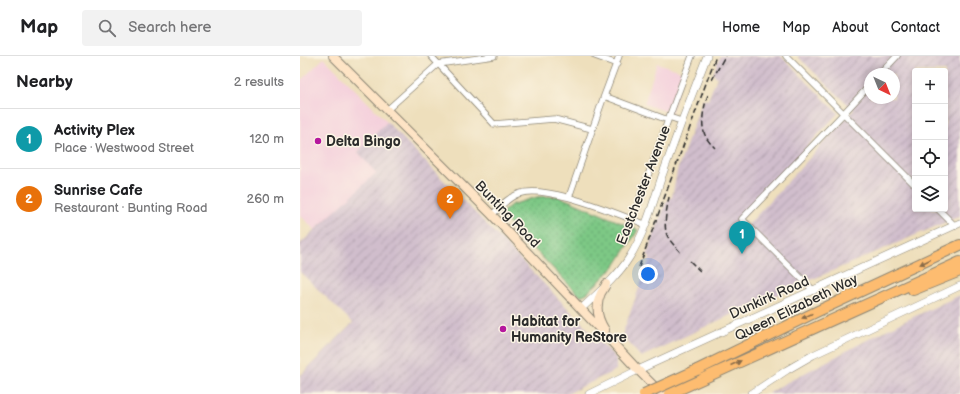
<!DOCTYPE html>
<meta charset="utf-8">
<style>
:root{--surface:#fff;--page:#f2f2f2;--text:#202124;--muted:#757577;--line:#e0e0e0;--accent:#b5179e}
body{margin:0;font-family:"Balsamiq Sans",sans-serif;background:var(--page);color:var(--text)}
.controls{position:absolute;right:12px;top:12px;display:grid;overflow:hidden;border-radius:4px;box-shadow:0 2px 6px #0003}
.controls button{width:36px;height:36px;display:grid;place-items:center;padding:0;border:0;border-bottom:1px solid var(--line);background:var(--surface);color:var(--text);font:20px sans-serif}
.compass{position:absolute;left:564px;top:12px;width:36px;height:36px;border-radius:50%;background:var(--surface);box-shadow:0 2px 6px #0003;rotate:137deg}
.you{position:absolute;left:348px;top:218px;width:14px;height:14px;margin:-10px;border:3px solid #fff;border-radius:50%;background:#1a73e8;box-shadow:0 0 0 6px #1a73e833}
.badge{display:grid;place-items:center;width:26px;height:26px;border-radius:50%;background:var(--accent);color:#fff;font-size:13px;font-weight:700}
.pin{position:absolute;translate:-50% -33px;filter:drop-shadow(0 1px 2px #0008)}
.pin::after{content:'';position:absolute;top:21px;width:14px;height:12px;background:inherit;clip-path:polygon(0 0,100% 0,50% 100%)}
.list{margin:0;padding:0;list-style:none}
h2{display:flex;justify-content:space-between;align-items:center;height:52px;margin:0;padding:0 16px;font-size:17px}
h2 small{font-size:13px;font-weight:400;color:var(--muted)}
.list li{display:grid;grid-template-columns:26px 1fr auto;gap:12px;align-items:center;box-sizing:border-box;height:60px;padding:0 16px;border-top:1px solid var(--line)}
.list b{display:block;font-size:15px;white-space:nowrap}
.list p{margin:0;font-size:13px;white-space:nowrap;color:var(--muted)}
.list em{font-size:13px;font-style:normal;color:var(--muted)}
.icon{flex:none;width:22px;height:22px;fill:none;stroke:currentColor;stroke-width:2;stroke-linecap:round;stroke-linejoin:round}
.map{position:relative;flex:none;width:660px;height:338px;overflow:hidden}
header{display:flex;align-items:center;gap:24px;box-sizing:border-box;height:56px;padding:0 20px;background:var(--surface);border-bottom:1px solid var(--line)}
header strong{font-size:19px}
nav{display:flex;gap:22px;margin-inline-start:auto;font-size:14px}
.search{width:280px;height:36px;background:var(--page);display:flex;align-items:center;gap:10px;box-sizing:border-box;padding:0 14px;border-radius:4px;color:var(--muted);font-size:15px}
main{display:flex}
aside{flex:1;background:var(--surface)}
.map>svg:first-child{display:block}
</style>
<header>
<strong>Map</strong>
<div class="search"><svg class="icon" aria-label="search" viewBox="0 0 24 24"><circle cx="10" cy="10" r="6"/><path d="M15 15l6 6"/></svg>Search here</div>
<nav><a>Home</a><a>Map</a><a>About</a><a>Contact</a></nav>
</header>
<main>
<aside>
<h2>Nearby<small>2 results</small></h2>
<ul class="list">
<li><span class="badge" style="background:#0f9aa8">1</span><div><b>Activity Plex</b><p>Place · Westwood Street</p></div><em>120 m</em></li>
<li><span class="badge" style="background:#e8710a">2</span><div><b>Sunrise Cafe</b><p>Restaurant · Bunting Road</p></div><em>260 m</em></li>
</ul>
</aside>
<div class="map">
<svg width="660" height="338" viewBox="0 0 660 338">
<defs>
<pattern id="industrial-furrows" width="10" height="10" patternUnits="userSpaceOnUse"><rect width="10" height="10" fill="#d0bdcc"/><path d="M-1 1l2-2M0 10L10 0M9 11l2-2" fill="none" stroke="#a99aa6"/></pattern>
<pattern id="park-dots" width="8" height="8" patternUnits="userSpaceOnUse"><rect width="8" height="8" fill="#7dc885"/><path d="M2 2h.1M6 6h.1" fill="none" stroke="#67a36d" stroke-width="1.8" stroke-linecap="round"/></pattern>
</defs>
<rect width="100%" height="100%" fill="#fcf5e5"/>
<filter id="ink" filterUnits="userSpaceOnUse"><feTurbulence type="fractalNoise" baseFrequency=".025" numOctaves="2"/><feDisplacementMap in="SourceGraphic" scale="8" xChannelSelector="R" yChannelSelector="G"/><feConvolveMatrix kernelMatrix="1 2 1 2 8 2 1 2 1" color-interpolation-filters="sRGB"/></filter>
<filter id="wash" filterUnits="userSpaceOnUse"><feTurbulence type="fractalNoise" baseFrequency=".012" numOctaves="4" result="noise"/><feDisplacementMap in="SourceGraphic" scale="16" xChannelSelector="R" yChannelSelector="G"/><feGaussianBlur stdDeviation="0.9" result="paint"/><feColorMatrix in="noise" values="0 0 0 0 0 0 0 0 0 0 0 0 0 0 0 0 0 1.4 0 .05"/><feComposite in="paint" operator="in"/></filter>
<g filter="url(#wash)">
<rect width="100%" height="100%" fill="#eedfbc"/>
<path fill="#f4cfdc" d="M24,2L87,66L58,96L77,117L15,174L0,159V25Z
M357,7L384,16L371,57L344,48Z"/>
<path fill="url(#industrial-furrows)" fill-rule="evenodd" d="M420,0H481L538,57L439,165L446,171L554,54L497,0H660V160L441,254L341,301L322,279L350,202L347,198L366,146L372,141L377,115L403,43L408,44L417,21L413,18ZM615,15H645V153H615ZM570,18H594V42H570Z
M87,66L316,302V314L267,338H0V320L53,267L0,216V188L76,117L58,96Z
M660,239V338H468L482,329L590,272Z"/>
<path fill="url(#park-dots)" stroke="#547a58" d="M258,140L338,174L315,210L287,237L280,240L200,158L211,149L237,141Z"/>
</g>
<g filter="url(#ink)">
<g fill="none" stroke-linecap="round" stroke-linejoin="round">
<g stroke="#8c8574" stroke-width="7">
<path id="minor" d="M131,0L194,68L254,63L292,73
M295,0L317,8
M486,0L615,129
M580,18L597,0
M304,40L368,64
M87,54L138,8L194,0
M369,61L381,65
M269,141L304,40L319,0
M638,153L655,170
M192,159C200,151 207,142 218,138C246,127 316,158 345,168
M332,164L368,64L392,0
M514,235L442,163L544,57L570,29"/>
</g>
<g stroke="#8c8574" stroke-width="8">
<path id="tertiary" d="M281,253C298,237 317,221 329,202C345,177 353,147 362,120C376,80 391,40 407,0
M289,338L338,314L660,167
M451,338L487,314L513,299L660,230"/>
</g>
<g stroke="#8c8574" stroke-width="10">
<path id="secondary" d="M33,0L192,159L281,253L338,314L362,338
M305,274C297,262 295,250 301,237C303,234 305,231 306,228"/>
</g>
<g stroke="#8c8574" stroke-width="12">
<path id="motorway" d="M613,234L660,215
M397,314L518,255L660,189
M369,338L660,206"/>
</g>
<use href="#minor" stroke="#fff" stroke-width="5.5"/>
<use href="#tertiary" stroke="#fff" stroke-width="7"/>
<use href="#secondary" stroke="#fee4c5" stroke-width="8"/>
<use href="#motorway" stroke="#fdbc6f" stroke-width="10"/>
<path stroke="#2b2b2b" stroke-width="1.5" stroke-dasharray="6 3" stroke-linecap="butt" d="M412,24L425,0
M408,39C404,50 400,67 405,79C407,84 411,88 415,92
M369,141C367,152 363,170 367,179C370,186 376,191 381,197
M390,205L400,215
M339,211L416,0"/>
<g stroke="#8c8574" stroke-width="12" stroke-linecap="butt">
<path id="motorway-bridge" d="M344,338L397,314"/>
</g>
<use href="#motorway-bridge" stroke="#fdbc6f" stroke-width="10"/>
</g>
<defs><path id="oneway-solid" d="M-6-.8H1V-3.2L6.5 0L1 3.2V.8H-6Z"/></defs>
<g fill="#8a6c4a">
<use href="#oneway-solid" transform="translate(625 206) rotate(155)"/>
<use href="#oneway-solid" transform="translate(507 260) rotate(154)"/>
<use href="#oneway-solid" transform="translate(436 307) rotate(-24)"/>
</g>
</g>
<g fill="#b5179e" stroke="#fcf5e5" stroke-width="1.5">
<circle cx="18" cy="85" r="4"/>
<circle cx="203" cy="273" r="4"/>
</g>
<g text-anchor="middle" stroke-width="3" stroke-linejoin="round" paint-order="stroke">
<g font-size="14" font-weight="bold" fill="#2b2b2b" stroke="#fcf5e5" text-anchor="start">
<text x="26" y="90">Delta Bingo</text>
<text x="211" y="270">Habitat for<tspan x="211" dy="16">Humanity ReStore</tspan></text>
</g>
<g font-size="14" fill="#2b2b2b" stroke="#fcf5e5">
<text transform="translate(343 129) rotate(-69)" y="5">Eastchester Avenue</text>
<text transform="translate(208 158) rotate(46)" y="5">Bunting Road</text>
<text transform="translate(469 241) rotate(-24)" y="5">Dunkirk Road</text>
<text transform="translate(496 251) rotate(-26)" y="5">Queen Elizabeth Way</text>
</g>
</g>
</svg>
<div class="controls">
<button>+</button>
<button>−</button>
<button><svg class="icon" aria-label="locate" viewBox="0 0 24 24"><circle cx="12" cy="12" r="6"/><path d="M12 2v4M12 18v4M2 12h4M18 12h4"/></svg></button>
<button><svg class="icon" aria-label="layers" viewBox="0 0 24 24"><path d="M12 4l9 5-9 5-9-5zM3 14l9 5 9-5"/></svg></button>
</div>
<svg class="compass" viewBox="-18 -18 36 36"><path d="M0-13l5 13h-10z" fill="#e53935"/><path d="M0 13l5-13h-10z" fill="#757577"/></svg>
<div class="you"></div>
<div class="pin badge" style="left:442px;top:198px;background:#0f9aa8">1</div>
<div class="pin badge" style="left:150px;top:163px;background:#e8710a">2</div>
</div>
</main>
